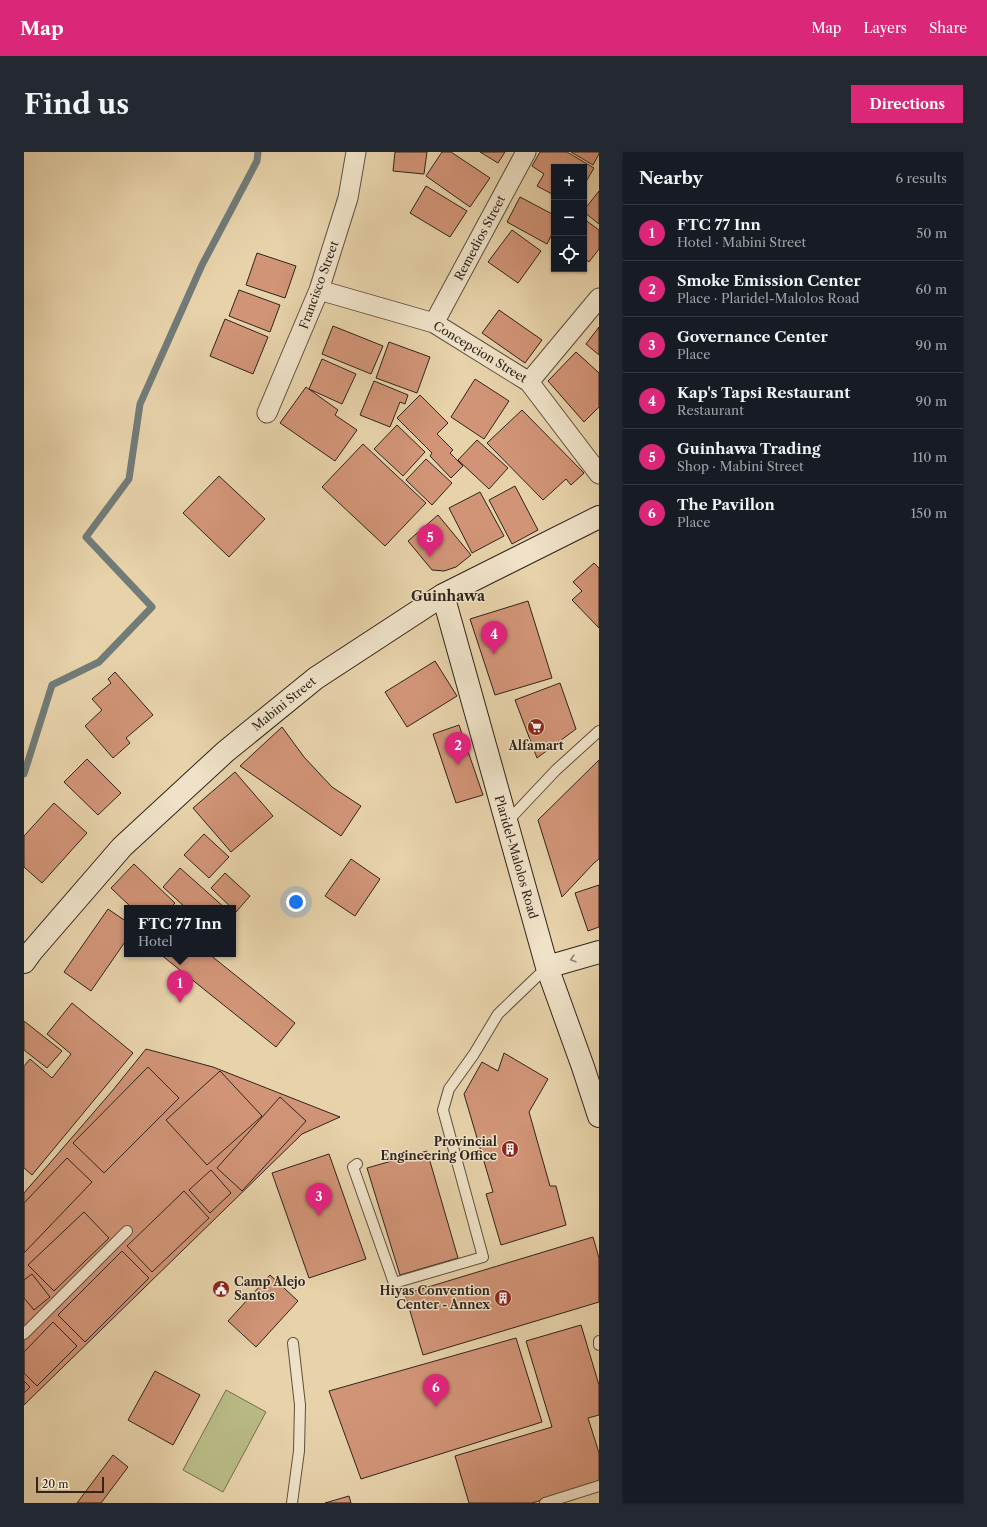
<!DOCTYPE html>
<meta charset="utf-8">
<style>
:root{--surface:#171b24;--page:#242831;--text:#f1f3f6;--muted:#9ea1a6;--line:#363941;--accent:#db2777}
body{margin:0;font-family:"Libre Caslon Text",serif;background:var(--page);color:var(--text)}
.controls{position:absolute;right:12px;top:12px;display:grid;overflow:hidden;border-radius:0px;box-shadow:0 1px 3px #0004}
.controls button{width:36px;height:36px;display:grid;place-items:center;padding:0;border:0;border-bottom:1px solid var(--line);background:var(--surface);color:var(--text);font:20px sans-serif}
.scale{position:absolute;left:12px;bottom:10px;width:68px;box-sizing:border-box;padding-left:4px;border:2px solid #30241c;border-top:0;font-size:11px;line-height:14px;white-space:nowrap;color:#30241c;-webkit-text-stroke:3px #efe2c8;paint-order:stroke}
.you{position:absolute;left:272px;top:750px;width:14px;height:14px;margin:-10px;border:3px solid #fff;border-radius:50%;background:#1a73e8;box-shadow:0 0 0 6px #1a73e833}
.badge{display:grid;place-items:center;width:26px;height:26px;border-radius:50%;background:var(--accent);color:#fff;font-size:13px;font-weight:700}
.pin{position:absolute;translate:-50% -33px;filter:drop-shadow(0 1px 2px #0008)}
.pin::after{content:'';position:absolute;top:21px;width:14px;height:12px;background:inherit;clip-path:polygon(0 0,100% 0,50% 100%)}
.popup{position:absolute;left:100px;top:753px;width:112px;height:52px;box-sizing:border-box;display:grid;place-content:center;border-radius:0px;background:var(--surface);filter:drop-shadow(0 1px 3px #0005);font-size:13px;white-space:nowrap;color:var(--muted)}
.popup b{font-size:15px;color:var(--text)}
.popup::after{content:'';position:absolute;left:50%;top:100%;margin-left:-8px;border:8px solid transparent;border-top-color:var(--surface)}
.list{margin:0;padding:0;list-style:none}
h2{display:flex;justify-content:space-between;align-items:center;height:52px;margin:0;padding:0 16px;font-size:17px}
h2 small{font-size:13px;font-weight:400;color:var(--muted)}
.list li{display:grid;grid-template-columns:26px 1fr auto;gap:12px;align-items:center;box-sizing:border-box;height:56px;padding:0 16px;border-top:1px solid var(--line)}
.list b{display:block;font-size:15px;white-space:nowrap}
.list p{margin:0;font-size:13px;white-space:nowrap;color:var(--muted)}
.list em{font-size:13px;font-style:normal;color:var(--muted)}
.icon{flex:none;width:22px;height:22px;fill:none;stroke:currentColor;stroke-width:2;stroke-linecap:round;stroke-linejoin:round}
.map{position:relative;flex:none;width:575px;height:1351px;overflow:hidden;border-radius:0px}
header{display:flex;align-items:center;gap:24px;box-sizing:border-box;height:56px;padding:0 20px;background:var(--accent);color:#fff}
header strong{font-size:19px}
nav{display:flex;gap:22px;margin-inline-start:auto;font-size:14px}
.intro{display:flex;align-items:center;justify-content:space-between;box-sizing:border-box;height:96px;padding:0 24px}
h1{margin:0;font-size:28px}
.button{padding:10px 18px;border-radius:0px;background:var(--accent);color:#fff;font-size:14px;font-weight:700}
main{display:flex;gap:24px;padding:0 24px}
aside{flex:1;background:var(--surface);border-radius:0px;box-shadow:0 1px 3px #0004}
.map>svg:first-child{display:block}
</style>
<header>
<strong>Map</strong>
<nav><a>Map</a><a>Layers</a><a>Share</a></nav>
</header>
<div class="intro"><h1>Find us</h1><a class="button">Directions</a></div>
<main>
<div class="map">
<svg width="575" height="1351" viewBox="0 0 575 1351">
<rect width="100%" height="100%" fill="#e7d2aa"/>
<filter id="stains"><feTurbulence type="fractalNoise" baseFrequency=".005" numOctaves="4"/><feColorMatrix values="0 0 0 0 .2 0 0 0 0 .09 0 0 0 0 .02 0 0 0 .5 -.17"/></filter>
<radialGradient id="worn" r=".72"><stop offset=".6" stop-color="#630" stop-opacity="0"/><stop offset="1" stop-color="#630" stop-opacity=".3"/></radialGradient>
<path fill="#b9bb86" stroke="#747051" d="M202,1238L242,1260L199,1340L159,1318Z"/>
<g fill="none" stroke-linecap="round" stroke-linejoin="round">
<path stroke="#717b78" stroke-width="7" d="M0,622L28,533L75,510L128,455L62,385L105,327L116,252L178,113L233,9L234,0"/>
</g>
<path fill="#d19477" stroke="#30241c" d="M371,0H403L400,22L369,19Z
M418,0H427L466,26L446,55L402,24Z
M456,0H481L474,11Z
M516,0H543L570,16L560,33V15H530V43L513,34L520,22L508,14Z
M547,0H575V2L569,13Z
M402,34L443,59L426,85L386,61Z
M575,39V72L560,60V58Z
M496,45L530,63V78L523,92L483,70Z
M560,67L575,78V97L565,110L560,106Z
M488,78L517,99L494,131L464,110Z
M233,101L272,114L261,146L222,133Z
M215,138L256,153L246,180L205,164Z
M475,158L518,188L501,211L458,181Z
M201,167L244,185L229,222L186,204Z
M309,174L359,194L347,222L298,202Z
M575,175V203L562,192Z
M365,190L406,205L393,241L352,226Z
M552,200L575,221V255L560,270L524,229Z
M298,207L332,222L318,252L285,237Z
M451,227L485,249L460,287L427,265Z
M350,229L384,243L381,252L376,250L366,275L336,263Z
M282,235L314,258L311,263L333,278L311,309L256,271Z
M396,243L424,271L413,282L429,298L426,301L439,314L427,326L406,304L408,301L373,266Z
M498,258L560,321L547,333L542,327L519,348L463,291Z
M373,273L401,300L379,324L350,297Z
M453,288L484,316L465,337L434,308Z
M339,292L402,351L361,394L298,335Z
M402,307L428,331L408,353L382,328Z
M195,324L241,367L205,405L159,361Z
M491,334L514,378L488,392L465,348Z
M456,340L480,384L448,401L425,356Z
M414,363L447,403L432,415L420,419L408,418L384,389Z
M570,411L575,416V476L548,448L558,439L549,430Z
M504,449L528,526L471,543L446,467Z
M411,509L433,544L383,575L361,540Z
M91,520L129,563L102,586L106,591L89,606L61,574L78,558L68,547L87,531L84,527Z
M536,531L552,577L513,606L491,548Z
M435,573L459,643L432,651L409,582Z
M258,575L280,605L308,635L337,654L317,684L216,614Z
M63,607L97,641L74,663L40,630Z
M575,608V707L570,711L538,745L514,668Z
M211,620L249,664L207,700L169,656Z
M30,651L63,681L18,731L0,715V684Z
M180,682L205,705L185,726L160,703Z
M327,707L356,727L331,764L301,744Z
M110,712L151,751L146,756H108L87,736Z
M156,716L201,756H162L139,735Z
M201,721L226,744L212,760L187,736Z
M575,733V775L564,779L551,741Z
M84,757L103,770V787L67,839L40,820Z
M136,802H185L271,871L252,895Z
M48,851L109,901L8,1023L0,1016V914L6,907L28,926L47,902L23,882Z
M0,869L38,899L23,916L0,898Z
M122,897L189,915L316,965L278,982L0,1253V1041L89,938Z
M480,901L524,927L505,960L526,1034H532L542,1073L477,1093L462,1042L469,1040L440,942L458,910L474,919Z
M124,915L155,946L80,1021L49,991Z
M196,919L238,964L183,1013L142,968Z
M256,945L282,969L218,1039L193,1016Z
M403,999L434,1106L376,1123L343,1016Z
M305,1002L342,1107L285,1126L248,1021Z
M43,1006L68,1030L0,1101V1051Z
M187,1018L207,1041L186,1061L165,1038Z
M160,1039L185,1066L128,1120L103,1094Z
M60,1060L85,1086L30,1139L4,1113Z
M569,1085L575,1106V1150L399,1203L381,1142Z
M98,1099L125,1126L61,1190L34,1163Z
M8,1122L26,1145L10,1158L0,1146V1128Z
M246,1123L274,1149L232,1195L204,1169Z
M29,1170L53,1194L13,1234L0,1221V1200Z
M557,1173L575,1233V1263L564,1266L575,1301V1331L508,1351H445L431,1304L528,1275L502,1189Z
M492,1186L518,1270L337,1327L305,1239Z
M131,1219L176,1243L149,1293L104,1268Z
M0,1229L6,1235L0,1241Z
M89,1303L104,1315L77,1351H53Z
M325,1344L327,1351H301Z"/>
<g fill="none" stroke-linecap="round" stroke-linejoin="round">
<g stroke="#5e5040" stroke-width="12">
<path id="lane" d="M483,670L532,618L575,579
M333,1012L329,1015L370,1131L459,1105L419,958L425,937L450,902L474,862L523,815
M0,1182L103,1079
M575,1189V1193
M268,1351L275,1299L276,1253L269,1191
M521,1351L575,1334"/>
</g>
<g stroke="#5e5040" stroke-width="21">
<path id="street" d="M295,138L410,171L505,230L575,322
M410,171L502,0
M505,230L575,146
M243,261L295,138L324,46L332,0"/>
</g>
<g stroke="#30241c" stroke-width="24">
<path id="secondary" d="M419,443L523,815L559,915L575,964
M0,810L8,799L98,695L201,600L292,526L419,443L575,365
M523,815L575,800"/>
</g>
<use href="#lane" stroke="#efe2c8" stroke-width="10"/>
<use href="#street" stroke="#efe2c8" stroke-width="19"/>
<use href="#secondary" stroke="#efe2c8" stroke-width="22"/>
</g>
<defs><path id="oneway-chevron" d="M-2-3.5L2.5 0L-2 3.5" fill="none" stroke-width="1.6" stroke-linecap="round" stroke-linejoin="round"/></defs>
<use stroke="#908372" href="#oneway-chevron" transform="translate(549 807) rotate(164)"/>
<defs>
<g id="supermarket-disc" transform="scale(0.9)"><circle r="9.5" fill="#8f2418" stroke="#efe2c8"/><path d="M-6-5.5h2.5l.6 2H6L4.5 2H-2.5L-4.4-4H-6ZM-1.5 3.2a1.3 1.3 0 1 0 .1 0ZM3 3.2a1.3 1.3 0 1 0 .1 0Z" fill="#fff"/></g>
<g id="building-disc" transform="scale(0.9)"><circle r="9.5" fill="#8f2418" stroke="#efe2c8"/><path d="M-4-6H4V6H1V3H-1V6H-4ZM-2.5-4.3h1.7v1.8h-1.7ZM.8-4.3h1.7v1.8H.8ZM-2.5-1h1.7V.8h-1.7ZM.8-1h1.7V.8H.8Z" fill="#fff"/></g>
<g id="civic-disc" transform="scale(0.9)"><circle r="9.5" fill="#8f2418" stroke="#efe2c8"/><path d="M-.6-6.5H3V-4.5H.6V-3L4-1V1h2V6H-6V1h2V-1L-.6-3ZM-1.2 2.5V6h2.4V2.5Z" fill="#fff"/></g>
</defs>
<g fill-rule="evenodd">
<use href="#supermarket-disc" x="512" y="575"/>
<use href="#building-disc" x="486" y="997"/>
<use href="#civic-disc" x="197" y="1137"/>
<use href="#building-disc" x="479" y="1146"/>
</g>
<g text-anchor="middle" stroke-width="3" stroke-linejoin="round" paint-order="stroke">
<g font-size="12" fill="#30241c" stroke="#efe2c8">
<text transform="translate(456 86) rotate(-62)" y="4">Remedios Street</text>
<text transform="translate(295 133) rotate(-70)" y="4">Francisco Street</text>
<text transform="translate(456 200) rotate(31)" y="4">Concepcion Street</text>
<text transform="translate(260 552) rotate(-39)" y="4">Mabini Street</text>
<text transform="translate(492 705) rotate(74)" y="4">Plaridel-Malolos Road</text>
</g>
<g font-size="12" font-weight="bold" fill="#30241c" stroke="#efe2c8" text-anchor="end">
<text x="512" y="598" text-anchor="middle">Alfamart</text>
<text x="473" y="994">Provincial<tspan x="473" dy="14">Engineering Office</tspan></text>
<text x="210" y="1134" text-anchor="start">Camp Alejo<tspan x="210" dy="14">Santos</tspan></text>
<text x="466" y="1143">Hiyas Convention<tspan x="466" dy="14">Center - Annex</tspan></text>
</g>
<g font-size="14" font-weight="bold" fill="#30241c" stroke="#efe2c8">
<text x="424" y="449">Guinhawa</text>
</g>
</g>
<rect width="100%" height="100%" filter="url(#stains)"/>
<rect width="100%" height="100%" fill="url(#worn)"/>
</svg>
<div class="controls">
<button>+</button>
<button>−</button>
<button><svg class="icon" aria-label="locate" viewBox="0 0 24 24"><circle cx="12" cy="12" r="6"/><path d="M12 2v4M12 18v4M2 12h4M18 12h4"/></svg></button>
</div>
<div class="scale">20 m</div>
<div class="you"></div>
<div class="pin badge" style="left:156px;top:851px">1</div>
<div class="popup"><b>FTC 77 Inn</b>Hotel</div>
<div class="pin badge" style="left:434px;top:613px">2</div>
<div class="pin badge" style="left:295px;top:1064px">3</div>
<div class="pin badge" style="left:470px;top:502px">4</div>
<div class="pin badge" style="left:406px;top:405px">5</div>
<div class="pin badge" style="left:412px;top:1255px">6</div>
</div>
<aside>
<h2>Nearby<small>6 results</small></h2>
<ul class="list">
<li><span class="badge">1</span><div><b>FTC 77 Inn</b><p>Hotel · Mabini Street</p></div><em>50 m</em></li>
<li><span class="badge">2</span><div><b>Smoke Emission Center</b><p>Place · Plaridel-Malolos Road</p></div><em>60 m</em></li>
<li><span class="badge">3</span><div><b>Governance Center</b><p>Place</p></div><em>90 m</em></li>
<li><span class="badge">4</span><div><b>Kap's Tapsi Restaurant</b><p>Restaurant</p></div><em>90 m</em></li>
<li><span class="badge">5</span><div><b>Guinhawa Trading</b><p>Shop · Mabini Street</p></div><em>110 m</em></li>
<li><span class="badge">6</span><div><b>The Pavillon</b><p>Place</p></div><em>150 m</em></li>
</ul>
</aside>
</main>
